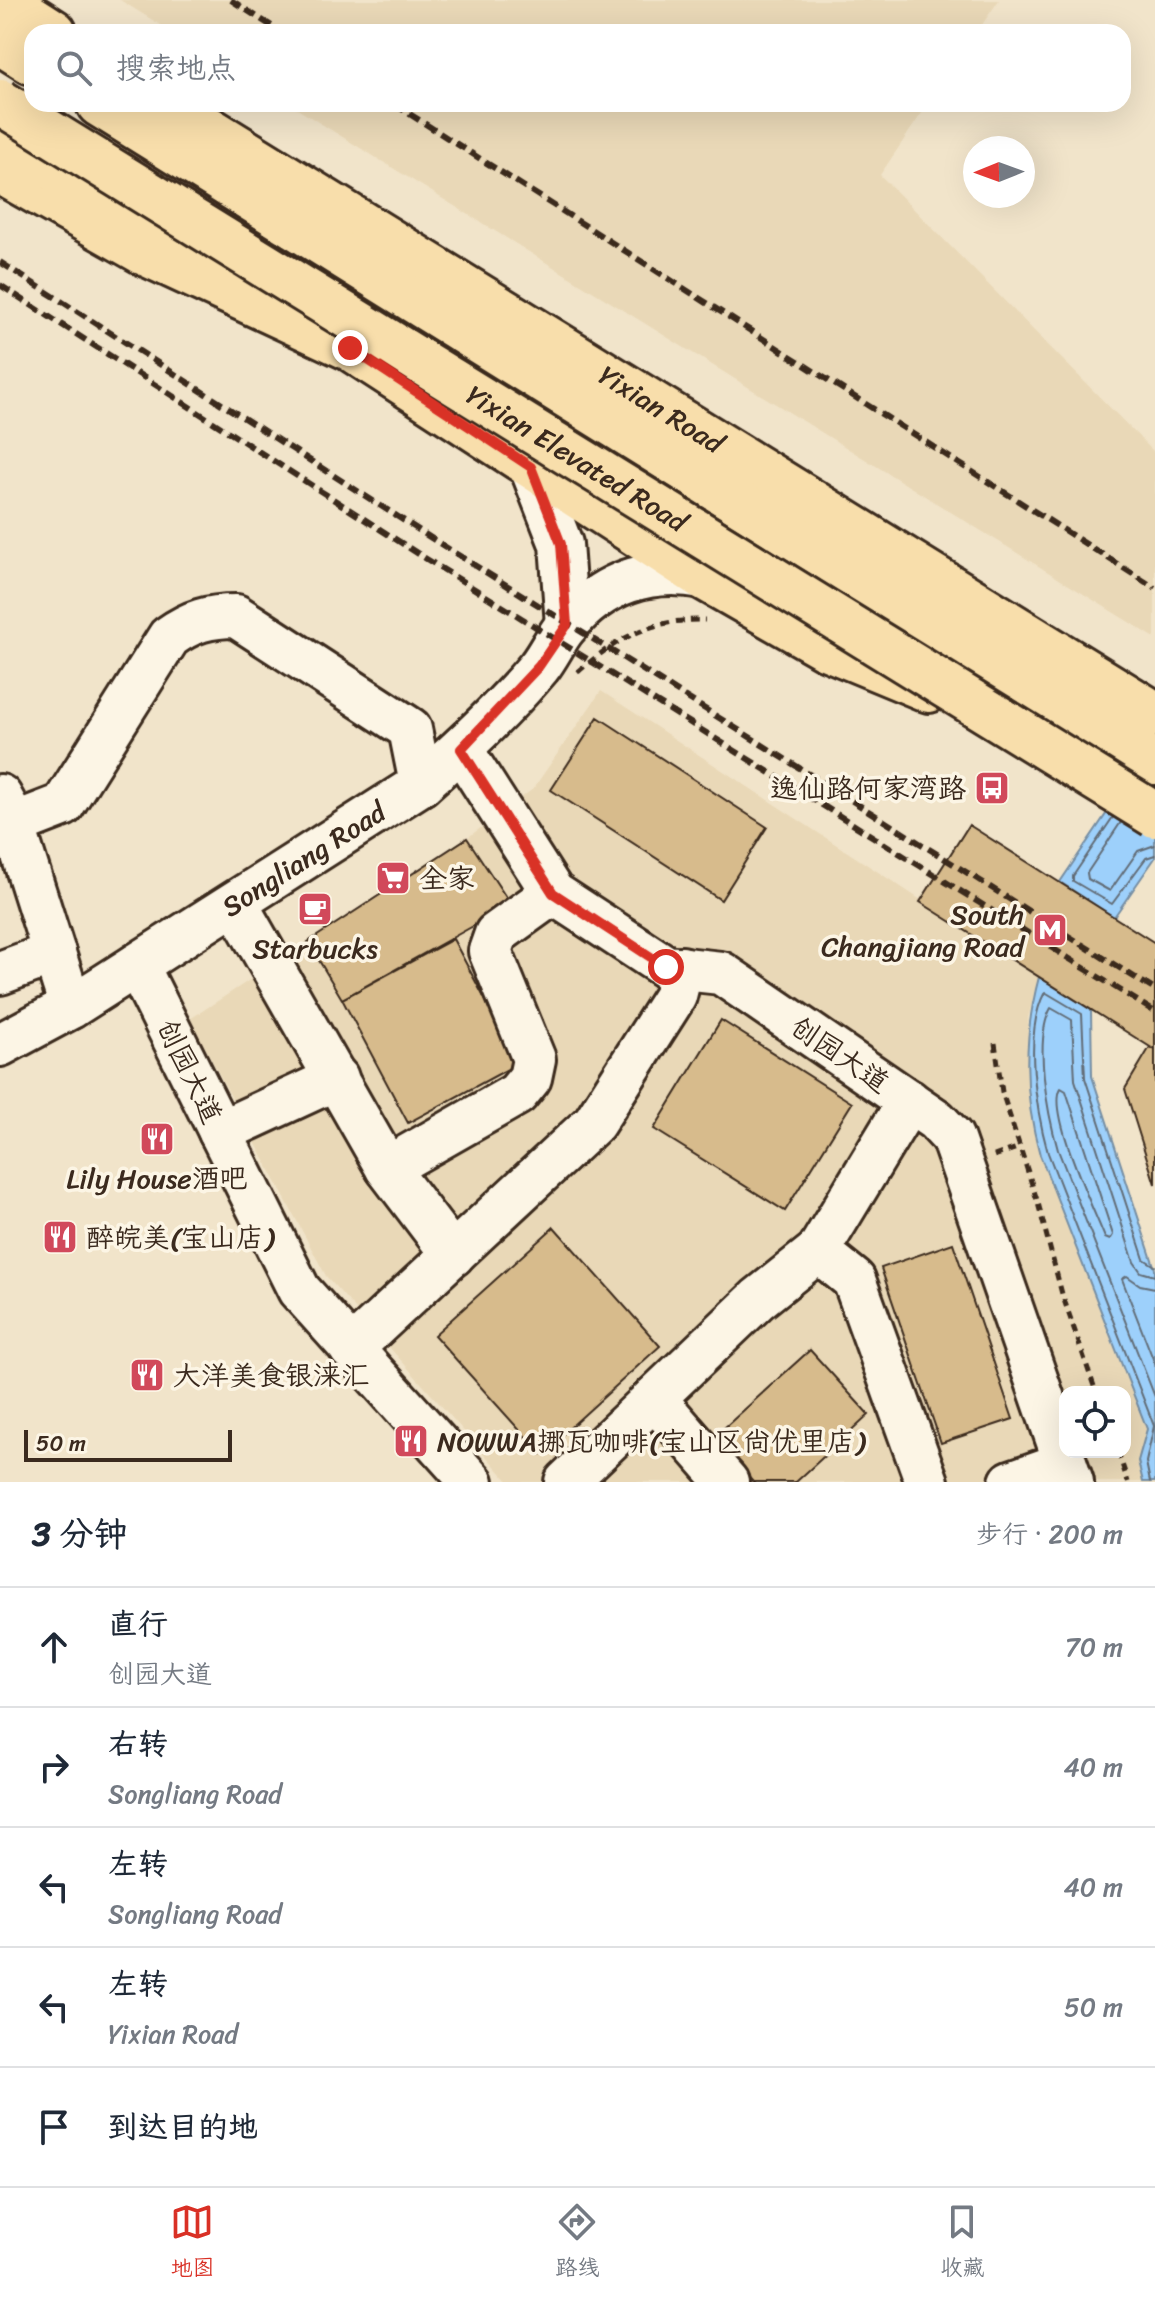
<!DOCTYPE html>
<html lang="zh">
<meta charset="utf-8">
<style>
:root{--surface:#fff;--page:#f6f6f7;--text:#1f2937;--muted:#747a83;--line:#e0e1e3;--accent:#d93025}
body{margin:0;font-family:Sriracha,"LXGW WenKai TC",sans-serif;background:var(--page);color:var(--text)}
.controls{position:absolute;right:24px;bottom:24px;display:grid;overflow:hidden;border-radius:16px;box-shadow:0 8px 32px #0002}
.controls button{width:72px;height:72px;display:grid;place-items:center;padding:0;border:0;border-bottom:2px solid var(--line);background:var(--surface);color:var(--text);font:40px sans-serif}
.compass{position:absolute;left:963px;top:136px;width:72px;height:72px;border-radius:50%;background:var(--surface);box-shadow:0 8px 32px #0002;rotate:269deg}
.scale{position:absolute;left:24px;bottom:20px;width:208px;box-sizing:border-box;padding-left:8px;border:4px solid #3b2a1e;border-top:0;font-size:22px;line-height:28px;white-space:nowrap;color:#3b2a1e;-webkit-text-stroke:6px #fcf5e5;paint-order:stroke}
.stop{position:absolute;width:24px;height:24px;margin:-18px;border:6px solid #d93025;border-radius:50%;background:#fff}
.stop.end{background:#d93025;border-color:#fff;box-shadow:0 2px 8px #0008}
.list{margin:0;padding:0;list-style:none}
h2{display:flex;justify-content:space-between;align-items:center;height:104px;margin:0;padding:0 32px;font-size:34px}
h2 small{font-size:26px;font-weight:400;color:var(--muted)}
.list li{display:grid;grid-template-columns:52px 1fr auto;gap:24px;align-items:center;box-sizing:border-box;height:120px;padding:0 32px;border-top:2px solid var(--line)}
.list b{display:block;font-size:30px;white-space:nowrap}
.list p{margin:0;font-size:26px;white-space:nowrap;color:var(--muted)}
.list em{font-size:26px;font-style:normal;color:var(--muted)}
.icon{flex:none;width:44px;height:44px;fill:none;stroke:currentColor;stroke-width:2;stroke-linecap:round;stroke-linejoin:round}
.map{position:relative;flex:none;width:1155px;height:1482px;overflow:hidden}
.search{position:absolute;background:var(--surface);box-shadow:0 8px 32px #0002;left:24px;right:24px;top:24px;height:88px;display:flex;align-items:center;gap:20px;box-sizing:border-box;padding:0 28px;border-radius:24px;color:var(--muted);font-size:30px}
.sheet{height:704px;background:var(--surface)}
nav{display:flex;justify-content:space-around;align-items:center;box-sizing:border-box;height:112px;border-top:2px solid var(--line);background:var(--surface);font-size:22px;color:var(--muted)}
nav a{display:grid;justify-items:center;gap:4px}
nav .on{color:var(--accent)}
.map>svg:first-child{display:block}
</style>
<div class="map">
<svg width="1155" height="1482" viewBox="0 0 1155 1482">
<rect width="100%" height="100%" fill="#f1e4ca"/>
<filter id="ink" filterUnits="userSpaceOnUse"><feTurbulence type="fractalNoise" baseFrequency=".0125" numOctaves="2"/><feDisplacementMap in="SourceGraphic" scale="16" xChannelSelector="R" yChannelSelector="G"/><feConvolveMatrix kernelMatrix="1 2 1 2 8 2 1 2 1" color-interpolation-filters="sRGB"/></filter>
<g filter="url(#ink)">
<path fill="#e9d8b7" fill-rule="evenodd" d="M120,0H999L977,32H172Z
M289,104H928L880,175L1155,453V638Z
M601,691L1039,977L1028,1018L1040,1155L1147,1429L1138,1461L1143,1482H509L326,1276L190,1019L467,838L533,789ZM1065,1392H1125V1452H1065Z"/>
<path fill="#9dd0fb" stroke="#768ea3" stroke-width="2" d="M1155,742V858L1114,917L1060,882Z
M1039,977L1091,1010L1092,1076L1155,1269V1482H1143L1138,1461L1147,1429L1040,1155C1023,1095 1023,1037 1039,977Z"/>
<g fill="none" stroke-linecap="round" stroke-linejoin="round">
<path stroke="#626c76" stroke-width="2" d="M1113,817L1073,876V881L1112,904L1146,858L1155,855
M1121,822L1087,873L1088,879L1110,891L1138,851L1155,845
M1061,1088L1066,1091L1113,1235L1110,1240L1105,1238C1094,1210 1047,1112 1061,1088Z
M1155,1276L1141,1272L1134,1262L1075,1080L1072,1020L1051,1008C1033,1040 1048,1115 1058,1150L1155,1397
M1155,1288L1140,1285L1127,1276L1122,1279L1155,1364
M1150,1482L1146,1462L1154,1426L1048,1153C1036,1110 1023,1032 1045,992L1082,1014L1085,1078L1144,1259L1155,1266"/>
</g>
<path fill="#d7bb8c" stroke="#3b2a1e" stroke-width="2" d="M598,717L767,827L721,900L551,790Z
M969,825L1155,943V1050L920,902Z
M467,838L511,905L342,999L308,942Z
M453,939L519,1063L408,1123L342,999Z
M721,1020L852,1103L785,1211L654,1129Z
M1150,1047L1155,1050V1184L1125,1089Z
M554,1227L660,1346L541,1454L434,1335Z
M953,1243L1013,1419L941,1443L881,1268Z
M810,1350L869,1415L796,1482H753L713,1438Z"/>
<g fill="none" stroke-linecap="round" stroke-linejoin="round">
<g stroke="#3b2a1e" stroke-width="48">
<g id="minor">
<path d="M531,467L561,544L567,625"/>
<path d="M461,749L553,893L666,967L721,973L936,1120L952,1137L1072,1482"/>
<path d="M0,796L10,814L71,1007"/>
<path d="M14,824L63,805L169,637C191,621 209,616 236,616L410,729L421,784"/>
<path d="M236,904L387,1168L453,1255"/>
<path d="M137,965L299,1290L472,1482"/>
<path d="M0,973L54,953"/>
<path id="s1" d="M0,1045L71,1007L421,784C462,748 504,709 539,667C549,654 556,638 566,626C603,582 649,567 703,577"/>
<path d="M220,1132L337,1078"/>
<path d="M387,1168L517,1094L530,1078L534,1059L490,951L496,934L553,893"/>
<path d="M818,1251L854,1280L927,1482"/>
<path d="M351,1349L594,1123L675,996L682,968"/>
<path d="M654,1398L727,1482"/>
<path d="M566,1482L758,1299L818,1251L909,1101"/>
<path d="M1011,1482L1065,1463"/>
</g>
</g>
<g stroke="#3b2a1e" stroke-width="50">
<g id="major">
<path d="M4,0L54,32"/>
<path id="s2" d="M168,104L1155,714"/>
<path d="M0,171L145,253L350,348L703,577L825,647L929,690"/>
</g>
</g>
<g stroke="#3b2a1e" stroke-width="50">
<path id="highway" d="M0,42L32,62
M99,104L1155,762
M0,138L150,223L218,250"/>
</g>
<path stroke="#3b2a1e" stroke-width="5" stroke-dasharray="8 6" stroke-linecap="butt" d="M578,672C618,637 652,619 705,620
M995,1043L1002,1092L1038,1203L1062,1294L1096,1392
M994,1156L1020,1147
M1118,1452L1128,1482"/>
<use href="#minor" stroke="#fcf5e5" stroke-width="42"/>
<use href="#major" stroke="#f8deab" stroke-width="44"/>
<use href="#highway" stroke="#f8deab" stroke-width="44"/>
<path stroke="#3b2a1e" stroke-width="6" stroke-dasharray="12 6" stroke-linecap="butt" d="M231,0L281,32
M394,104L1155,588
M0,262L431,538L1155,990
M0,285L420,555L1155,1012"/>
<g stroke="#3b2a1e" stroke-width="50" stroke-linecap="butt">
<g id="highway-bridge">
<path id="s3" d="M0,102L1155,815"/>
</g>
</g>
<use href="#highway-bridge" stroke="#f8deab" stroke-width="44"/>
</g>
</g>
<g fill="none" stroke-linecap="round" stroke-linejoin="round" filter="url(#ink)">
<path stroke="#d93025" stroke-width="10" d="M350,348L531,467L561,544L567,625L539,666L461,749L553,893L666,967"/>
</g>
<defs>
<g id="bus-square" transform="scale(1.8)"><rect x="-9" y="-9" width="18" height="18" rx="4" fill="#d1495b" stroke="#fcf5e5"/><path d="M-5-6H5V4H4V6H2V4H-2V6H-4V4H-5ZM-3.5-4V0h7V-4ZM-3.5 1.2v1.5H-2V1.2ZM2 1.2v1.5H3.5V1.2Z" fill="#fff"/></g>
<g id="supermarket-square" transform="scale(1.8)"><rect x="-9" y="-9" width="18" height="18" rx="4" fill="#d1495b" stroke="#fcf5e5"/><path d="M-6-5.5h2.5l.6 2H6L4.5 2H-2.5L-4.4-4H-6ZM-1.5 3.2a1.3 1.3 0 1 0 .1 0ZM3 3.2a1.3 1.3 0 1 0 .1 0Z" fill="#fff"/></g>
<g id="cafe-square" transform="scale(1.8)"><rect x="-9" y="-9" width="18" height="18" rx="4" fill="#d1495b" stroke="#fcf5e5"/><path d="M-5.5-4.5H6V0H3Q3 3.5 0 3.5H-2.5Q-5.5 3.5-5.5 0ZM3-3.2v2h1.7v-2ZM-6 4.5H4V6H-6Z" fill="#fff"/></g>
<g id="metro-square" transform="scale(1.8)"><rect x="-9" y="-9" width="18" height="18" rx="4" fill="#d1495b" stroke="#fcf5e5"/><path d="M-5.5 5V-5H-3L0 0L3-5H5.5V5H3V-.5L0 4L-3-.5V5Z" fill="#fff"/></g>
<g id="restaurant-square" transform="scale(1.8)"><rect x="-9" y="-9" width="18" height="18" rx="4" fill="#d1495b" stroke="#fcf5e5"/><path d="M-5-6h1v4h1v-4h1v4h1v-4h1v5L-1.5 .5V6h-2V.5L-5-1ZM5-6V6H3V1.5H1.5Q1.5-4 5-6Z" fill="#fff"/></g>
</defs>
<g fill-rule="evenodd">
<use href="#bus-square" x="992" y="788"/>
<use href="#supermarket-square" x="393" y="878"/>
<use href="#cafe-square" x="315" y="909"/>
<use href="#metro-square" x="1050" y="930"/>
<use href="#restaurant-square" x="157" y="1139"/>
<use href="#restaurant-square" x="60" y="1237"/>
<use href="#restaurant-square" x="147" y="1375"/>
<use href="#restaurant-square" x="411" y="1441"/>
</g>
<g text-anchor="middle" stroke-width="7" stroke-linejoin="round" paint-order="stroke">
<g font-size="28" fill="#3b2a1e" stroke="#fcf5e5">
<text dy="10" stroke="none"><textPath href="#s2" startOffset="580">Yixian Road</textPath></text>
<text dy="10" stroke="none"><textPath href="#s3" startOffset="678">Yixian Elevated Road</textPath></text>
<text dy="10" stroke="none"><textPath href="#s1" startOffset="356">Songliang Road</textPath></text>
<text transform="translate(840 1054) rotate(34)" y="10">创园大道</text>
<text transform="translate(190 1071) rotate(64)" y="10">创园大道</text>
</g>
<g font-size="28" fill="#3b2a1e" stroke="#fcf5e5" text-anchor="start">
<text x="966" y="798" text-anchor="end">逸仙路何家湾路</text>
<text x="419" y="888">全家</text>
<text x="1024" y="924" text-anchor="end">South<tspan x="1024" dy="32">Changjiang Road</tspan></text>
<text x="315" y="958" text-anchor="middle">Starbucks</text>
<text x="157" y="1188" text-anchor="middle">Lily House酒吧</text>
<text x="86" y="1247">醉皖美(宝山店)</text>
<text x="173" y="1385">大洋美食银涞汇</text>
<text x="437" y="1451">NOWWA挪瓦咖啡(宝山区尚优里店)</text>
</g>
</g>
</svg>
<div class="controls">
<button><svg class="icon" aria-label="locate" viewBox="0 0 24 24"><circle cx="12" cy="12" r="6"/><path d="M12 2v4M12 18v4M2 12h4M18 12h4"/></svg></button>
</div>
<svg class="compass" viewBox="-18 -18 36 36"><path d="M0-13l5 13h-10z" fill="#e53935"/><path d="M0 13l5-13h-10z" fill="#747a83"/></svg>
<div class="scale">50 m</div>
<div class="stop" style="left:666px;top:967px"></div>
<div class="stop end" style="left:350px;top:348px"></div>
<div class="search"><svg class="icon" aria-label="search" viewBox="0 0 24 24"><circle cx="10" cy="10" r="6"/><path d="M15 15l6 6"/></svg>搜索地点</div>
</div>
<section class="sheet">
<h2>3 分钟<small>步行 · 200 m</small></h2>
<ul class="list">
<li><svg class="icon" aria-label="ahead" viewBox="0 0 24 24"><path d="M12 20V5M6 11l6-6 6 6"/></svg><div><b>直行</b><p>创园大道</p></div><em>70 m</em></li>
<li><svg class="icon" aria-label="right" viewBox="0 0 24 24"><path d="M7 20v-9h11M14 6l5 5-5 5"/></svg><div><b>右转</b><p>Songliang Road</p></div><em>40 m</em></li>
<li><svg class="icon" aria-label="left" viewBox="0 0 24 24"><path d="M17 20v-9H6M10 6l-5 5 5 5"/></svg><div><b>左转</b><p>Songliang Road</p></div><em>40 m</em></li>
<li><svg class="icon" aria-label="left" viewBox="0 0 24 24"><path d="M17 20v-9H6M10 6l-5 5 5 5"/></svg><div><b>左转</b><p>Yixian Road</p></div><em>50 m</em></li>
<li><svg class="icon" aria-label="arrive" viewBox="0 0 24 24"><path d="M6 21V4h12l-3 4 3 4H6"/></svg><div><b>到达目的地</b></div></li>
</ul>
</section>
<nav>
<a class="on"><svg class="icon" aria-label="map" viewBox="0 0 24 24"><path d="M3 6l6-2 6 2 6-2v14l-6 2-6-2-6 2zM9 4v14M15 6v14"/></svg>地图</a>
<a><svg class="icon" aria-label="directions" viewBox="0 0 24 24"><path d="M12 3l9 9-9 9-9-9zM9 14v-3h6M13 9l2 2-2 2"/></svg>路线</a>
<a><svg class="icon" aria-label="saved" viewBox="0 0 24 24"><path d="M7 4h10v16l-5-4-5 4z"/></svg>收藏</a>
</nav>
